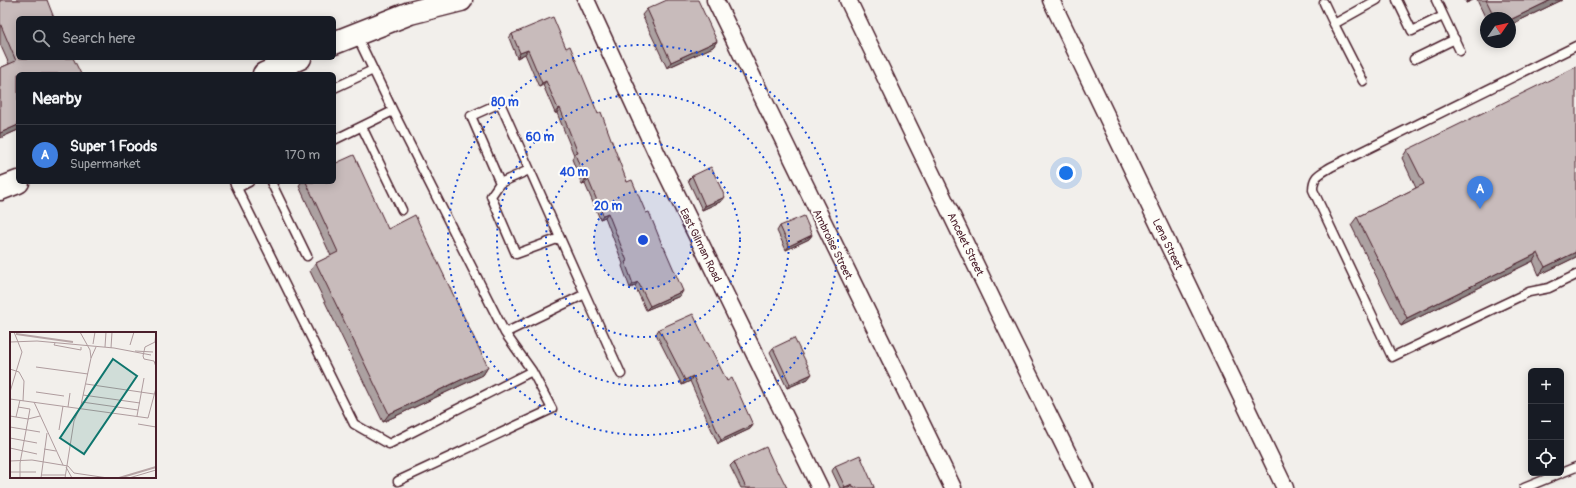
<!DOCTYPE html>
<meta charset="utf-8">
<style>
:root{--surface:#171b24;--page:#242831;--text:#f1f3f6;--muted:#9ea1a6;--line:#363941;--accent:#d1495b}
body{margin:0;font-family:Pangolin,sans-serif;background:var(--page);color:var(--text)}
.controls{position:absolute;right:12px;bottom:12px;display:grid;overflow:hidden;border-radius:6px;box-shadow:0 2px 10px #0003}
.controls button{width:36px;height:36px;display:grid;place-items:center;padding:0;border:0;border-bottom:1px solid var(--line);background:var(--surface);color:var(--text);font:20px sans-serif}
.compass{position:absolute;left:1480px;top:12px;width:36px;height:36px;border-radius:50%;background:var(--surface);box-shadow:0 2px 10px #0003;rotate:56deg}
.you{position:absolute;left:1066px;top:173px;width:14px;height:14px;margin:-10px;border:3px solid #fff;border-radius:50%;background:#1a73e8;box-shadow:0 0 0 6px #1a73e833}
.badge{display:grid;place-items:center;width:26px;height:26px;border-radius:50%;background:var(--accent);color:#fff;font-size:13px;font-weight:700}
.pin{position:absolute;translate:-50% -33px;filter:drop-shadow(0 1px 2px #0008)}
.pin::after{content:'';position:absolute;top:21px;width:14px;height:12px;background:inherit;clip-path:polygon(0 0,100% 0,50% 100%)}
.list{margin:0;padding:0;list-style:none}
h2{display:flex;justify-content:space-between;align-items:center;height:52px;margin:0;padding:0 16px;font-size:17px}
h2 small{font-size:13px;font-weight:400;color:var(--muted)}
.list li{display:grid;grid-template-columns:26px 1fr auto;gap:12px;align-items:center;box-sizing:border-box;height:60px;padding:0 16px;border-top:1px solid var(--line)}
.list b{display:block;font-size:15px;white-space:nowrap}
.list p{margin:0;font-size:13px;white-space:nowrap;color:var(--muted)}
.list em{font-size:13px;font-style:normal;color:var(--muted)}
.icon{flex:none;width:22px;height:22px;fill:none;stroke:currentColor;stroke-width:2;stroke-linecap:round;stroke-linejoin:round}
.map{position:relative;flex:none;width:1576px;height:488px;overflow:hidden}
.search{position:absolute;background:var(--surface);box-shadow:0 2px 10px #0003;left:16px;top:16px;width:320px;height:44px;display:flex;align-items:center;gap:10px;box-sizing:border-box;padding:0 14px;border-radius:6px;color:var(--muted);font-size:15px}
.panel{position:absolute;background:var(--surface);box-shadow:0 2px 10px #0003;left:16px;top:72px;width:320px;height:112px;border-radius:6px}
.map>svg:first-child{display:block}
</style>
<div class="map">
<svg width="1576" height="488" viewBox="0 0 1576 488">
<rect width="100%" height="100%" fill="#f2efeb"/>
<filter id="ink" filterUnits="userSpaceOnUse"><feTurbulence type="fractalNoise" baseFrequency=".025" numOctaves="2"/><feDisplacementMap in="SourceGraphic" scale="8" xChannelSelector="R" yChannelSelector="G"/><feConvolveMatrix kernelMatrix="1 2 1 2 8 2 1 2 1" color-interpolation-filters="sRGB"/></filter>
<g filter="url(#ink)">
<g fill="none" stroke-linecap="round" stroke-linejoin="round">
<g stroke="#4a1f2b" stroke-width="11">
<path id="lane" d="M1397,0L1412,31L1443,16
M1436,0L1460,51
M1324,3L1334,24L1377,0
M1334,24L1363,81
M1576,46L1331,167C1320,174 1313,175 1313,190L1392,357L1529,292L1549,288L1576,275
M1414,59L1455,39
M334,88L373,70
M362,127L402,210
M334,140L393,111
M234,182L354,424L389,444L532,371L505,333L393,111L356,34
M271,182L307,256
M500,183L491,196L516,254L560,238
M237,188L249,182
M585,294L621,374
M505,333L585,294L500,103L471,116L500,183L529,170
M398,481L552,409L532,371
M1524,488L1576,467"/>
</g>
<g stroke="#4a1f2b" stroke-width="19">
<path id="street" d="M586,0L655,150L820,488
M715,0L953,488
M848,0L1006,328L1085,488
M1051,0L1285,488"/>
</g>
<g stroke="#4a1f2b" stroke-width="25">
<path id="secondary" d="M334,43L410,13L461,0
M264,74L300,58
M0,189L18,182"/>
</g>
<use href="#lane" stroke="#fdfcf7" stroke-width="8"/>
<use href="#street" stroke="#fdfcf7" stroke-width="16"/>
<use href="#secondary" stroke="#fdfcf7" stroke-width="22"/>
</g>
<path fill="#aca1a1" stroke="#4a1f2b" d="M0,0H47L18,130L0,138V68L9,64L0,44Z
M1465,0H1473L1466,3Z
M1477,0H1562L1510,25V18H1486V19Z
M647,9L717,41L713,47L667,68L642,15Z
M512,34L566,48L627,182L680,296L646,310L635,286L630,288L622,266L623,264L605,217L600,219L585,184L582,185L572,159L574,155L557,113H555L543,85L539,87L525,54L517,58L509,38Z
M1407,150L1576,257L1539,275L1533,261L1401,326L1351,225L1357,217L1416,188L1402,158Z
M692,176L722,201L702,210L688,180Z
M301,182H334L388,229L488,367L483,375L383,422L310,271L316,263L331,256L299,186Z
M780,226L812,235L809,239L786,250L777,231Z
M659,329L707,343L727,381L753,425L750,429L718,444L690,381L682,385L656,334Z
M773,348L808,379L787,388L770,352Z
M734,462L778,473L787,488H741L730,466Z
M835,466L874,487V488H840L832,471Z"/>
<path fill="#8c8383" stroke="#4a1f2b" d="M1469,0H1473L1466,3Z
M1551,0H1562L1510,25V20Z
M717,41L713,47L667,68L671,62Z
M528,50L525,54L517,58L520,53Z
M546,81L543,85L539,87L542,83Z
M560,108L557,113H555L558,109Z
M18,125V130L0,138V133Z
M588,179L585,184L582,185L585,180Z
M725,197L722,201L702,210L705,206Z
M608,213L605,217L600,219L603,215Z
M812,235L809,239L786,250L789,246Z
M1576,252V257L1539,275L1545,267Z
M1538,253L1533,261L1401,326L1407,318Z
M638,282L635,286L630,288L633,284Z
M683,291L680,296L646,310L650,306Z
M488,367L483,375L383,422L389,414Z
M812,374L808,379L787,388L790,384Z
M693,376L690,381L682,385L685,380Z
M753,425L750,429L718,444L721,440Z
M852,484L849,488H844L845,487Z"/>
<path fill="#c8bbbb" stroke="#4a1f2b" d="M0,0H47L54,18H18V58H73L81,74H18V125L0,133V68L16,61L0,23Z
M667,0H698L717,41L671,62L647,9Z
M1486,0H1551L1510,20V18H1495Z
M553,17L566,48L570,46L598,114L601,112L627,182L632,180L646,213L649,212L663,247H664L683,291L650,306L638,282L633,284L625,262L627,261L608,213L603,215L588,179L585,180L575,154L578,153L560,108L558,109L546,81L542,83L528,50L520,53L512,34Z
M1576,67V252L1545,267L1538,253L1407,318L1357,217L1424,184L1407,150Z
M354,155L388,229L415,215L488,367L389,414L316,263L338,252L306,182H334V164Z
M711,167L725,197L705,206L692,176Z
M804,216L812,235L789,246L780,226Z
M693,314L707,343H708L727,381L732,378L753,425L721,440L693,376L685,380L659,329Z
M794,338L812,374L790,384L773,348Z
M766,447L778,473L779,472L787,488H746L734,462Z
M860,455L874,487L872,488H854L852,484L845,487L835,466Z"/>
</g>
<circle cx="643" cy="240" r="49" fill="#1d4ed8" fill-opacity=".12"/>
<g fill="none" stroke="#1d4ed8" stroke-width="2" stroke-dasharray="2 4">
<circle cx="643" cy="240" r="49"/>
<circle cx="643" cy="240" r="97"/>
<circle cx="643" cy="240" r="146"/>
<circle cx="643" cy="240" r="195"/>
</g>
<g text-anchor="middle" stroke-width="4" stroke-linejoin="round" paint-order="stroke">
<g font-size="11" fill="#4a1f2b" stroke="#fdfcf7">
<text transform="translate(833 244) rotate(64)" y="4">Ambroise Street</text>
<text transform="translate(966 244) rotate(64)" y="4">Ancelet Street</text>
<text transform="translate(1168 244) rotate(64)" y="4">Lena Street</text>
<text transform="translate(701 245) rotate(64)" y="4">East Gilman Road</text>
</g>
</g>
<g transform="translate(10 332)">
<rect width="146" height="146" fill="#f2efeb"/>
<path fill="none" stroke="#b7a5a6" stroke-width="2" d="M6,2L63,10M109,146L146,135"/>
<path fill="none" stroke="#af9c9e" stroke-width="1" d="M146,0L145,10L135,15L133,24L134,27L144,29L146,35M0,10L27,9L104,16L141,23M45,11L44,13L71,18V15M83,12L85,0M120,13L124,0M95,15L96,0M101,16L102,0M125,19L143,20M81,26L86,15M26,35L78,42M0,37L9,40L14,49L13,69M76,52L144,62M0,60L12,20L4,0M26,60L54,64M73,63L130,71M0,67L138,86L146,56M24,70L53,133M72,70L128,78M8,75L20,77L10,131V146M58,75L60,61M0,84L18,87L30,84M127,84L134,46M6,85L10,68M128,92L146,95M0,95L30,100M49,98L53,74M0,106L27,111M0,116L27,122M34,117L46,119M0,129L22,128L58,134L64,141L98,146M56,135L62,146M0,140H26M31,143H55M31,146L37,101M55,146L64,89L71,73L81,26L80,18L70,0M119,146L146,138"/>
<path fill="#0f766e" fill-opacity="0.15" stroke="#0f766e" stroke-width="2" d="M103,27L127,44L74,122L50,106Z"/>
<rect width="146" height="146" fill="none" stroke="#4a1f2b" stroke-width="2"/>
</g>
<circle cx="643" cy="240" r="6" fill="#1d4ed8" stroke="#fdfcf7" stroke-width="2"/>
<g font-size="12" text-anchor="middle" font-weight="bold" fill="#1d4ed8" stroke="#fdfcf7" stroke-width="4" stroke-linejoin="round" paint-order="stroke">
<text x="505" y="106">80 m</text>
<text x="540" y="141">60 m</text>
<text x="574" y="176">40 m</text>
<text x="608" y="210">20 m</text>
</g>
</svg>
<div class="controls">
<button>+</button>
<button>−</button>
<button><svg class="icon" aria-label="locate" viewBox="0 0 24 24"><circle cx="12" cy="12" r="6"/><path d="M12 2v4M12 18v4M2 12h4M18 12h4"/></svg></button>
</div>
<svg class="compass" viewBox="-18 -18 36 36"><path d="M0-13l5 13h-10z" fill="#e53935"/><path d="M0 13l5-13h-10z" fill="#9ea1a6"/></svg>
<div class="you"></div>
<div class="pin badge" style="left:1480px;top:209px;background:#3f7fe0">A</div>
<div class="search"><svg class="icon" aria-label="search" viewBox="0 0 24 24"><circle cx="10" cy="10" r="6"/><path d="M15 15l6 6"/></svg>Search here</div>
<section class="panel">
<h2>Nearby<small></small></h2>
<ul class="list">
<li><span class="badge" style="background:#3f7fe0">A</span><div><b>Super 1 Foods</b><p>Supermarket</p></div><em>170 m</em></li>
</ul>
</section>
</div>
